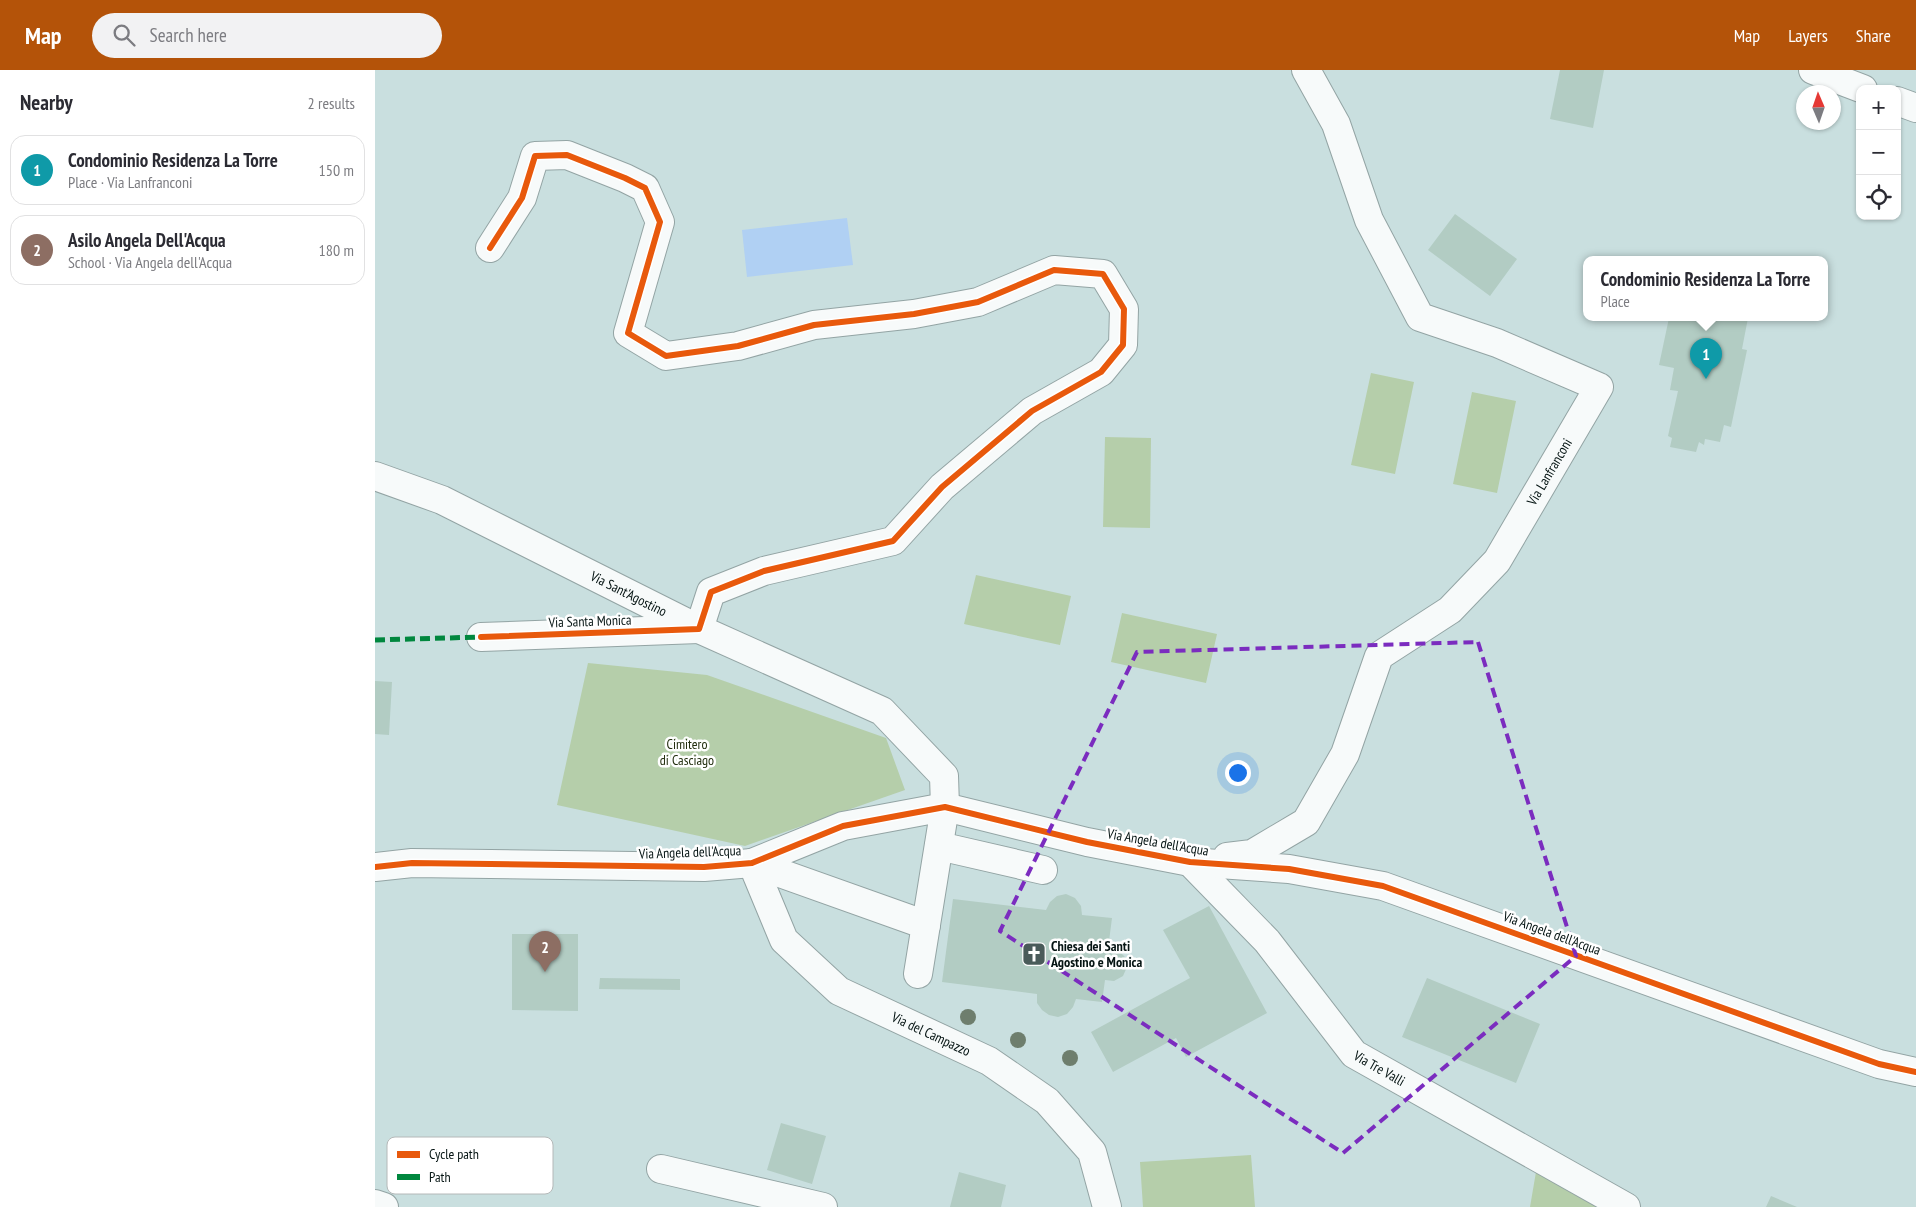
<!DOCTYPE html>
<meta charset="utf-8">
<style>
:root{--surface:#fff;--page:#f2f2f3;--text:#2b2b33;--muted:#7c7c81;--line:#e1e1e2;--accent:#b45309}
body{margin:0;font-family:"PT Sans Narrow",sans-serif;background:var(--page);color:var(--text)}
.controls{position:absolute;right:15px;top:15px;display:grid;overflow:hidden;border-radius:10px;box-shadow:0 1px 4px #0004}
.controls button{width:45px;height:45px;display:grid;place-items:center;padding:0;border:0;border-bottom:1px solid var(--line);background:var(--surface);color:var(--text);font:25px sans-serif}
.compass{position:absolute;left:1421px;top:15px;width:45px;height:45px;border-radius:50%;background:var(--surface);box-shadow:0 1px 4px #0004;rotate:358deg}
.you{position:absolute;left:862px;top:702px;width:18px;height:18px;margin:-12px;border:4px solid #fff;border-radius:50%;background:#1a73e8;box-shadow:0 0 0 8px #1a73e833}
.badge{display:grid;place-items:center;width:32px;height:32px;border-radius:50%;background:var(--accent);color:#fff;font-size:16px;font-weight:700}
.pin{position:absolute;translate:-50% -41px;filter:drop-shadow(0 1px 2px #0008)}
.pin::after{content:'';position:absolute;top:26px;width:18px;height:15px;background:inherit;clip-path:polygon(0 0,100% 0,50% 100%)}
.popup{position:absolute;left:1208px;top:186px;width:245px;height:65px;box-sizing:border-box;display:grid;place-content:center;border-radius:10px;background:var(--surface);filter:drop-shadow(0 1px 4px #0005);font-size:16px;white-space:nowrap;color:var(--muted)}
.popup b{font-size:19px;color:var(--text)}
.popup::after{content:'';position:absolute;left:50%;top:100%;margin-left:-10px;border:10px solid transparent;border-top-color:var(--surface)}
.list{margin:0;padding:0;list-style:none}
h2{display:flex;justify-content:space-between;align-items:center;height:65px;margin:0;padding:0 20px;font-size:21px}
h2 small{font-size:16px;font-weight:400;color:var(--muted)}
.list li{display:grid;grid-template-columns:32px 1fr auto;gap:15px;align-items:center;box-sizing:border-box;height:70px;margin:0 10px 10px;padding:0 10px;border:1px solid var(--line);border-radius:15px}
.list b{display:block;font-size:19px;white-space:nowrap}
.list p{margin:0;font-size:16px;white-space:nowrap;color:var(--muted)}
.list em{font-size:16px;font-style:normal;color:var(--muted)}
.icon{flex:none;width:28px;height:28px;fill:none;stroke:currentColor;stroke-width:2;stroke-linecap:round;stroke-linejoin:round}
.map{position:relative;flex:none;width:1541px;height:1137px;overflow:hidden}
header{display:flex;align-items:center;gap:30px;box-sizing:border-box;height:70px;padding:0 25px;background:var(--accent);color:#fff}
header strong{font-size:24px}
nav{display:flex;gap:28px;margin-inline-start:auto;font-size:18px}
.search{width:350px;height:45px;background:var(--page);display:flex;align-items:center;gap:12px;box-sizing:border-box;padding:0 18px;border-radius:28px;color:var(--muted);font-size:19px}
main{display:flex}
aside{flex:1;background:var(--surface)}
.map>svg:first-child{display:block}
</style>
<header>
<strong>Map</strong>
<div class="search"><svg class="icon" aria-label="search" viewBox="0 0 24 24"><circle cx="10" cy="10" r="6"/><path d="M15 15l6 6"/></svg>Search here</div>
<nav><a>Map</a><a>Layers</a><a>Share</a></nav>
</header>
<main>
<aside>
<h2>Nearby<small>2 results</small></h2>
<ul class="list">
<li><span class="badge" style="background:#0f9aa8">1</span><div><b>Condominio Residenza La Torre</b><p>Place · Via Lanfranconi</p></div><em>150 m</em></li>
<li><span class="badge" style="background:#8d6e63">2</span><div><b>Asilo Angela Dell'Acqua</b><p>School · Via Angela dell'Acqua</p></div><em>180 m</em></li>
</ul>
</aside>
<div class="map">
<svg width="1541" height="1137" viewBox="0 0 1541 1137">
<rect width="100%" height="100%" fill="#c9dfdf"/>
<path fill="#b5ceaa" d="M996,303L1039,312L1020,404L976,395Z
M1097,322L1141,331L1122,423L1078,414Z
M730,367L776,368L775,458L728,457Z
M601,505L696,526L685,575L589,554Z
M747,543L842,564L831,613L736,592Z
M213,593L332,605L511,668L530,720L370,776L182,735Z
M876,1085L880,1137H768L765,1092Z
M1162,1096L1225,1137H1155Z"/>
<path fill="#b0d0f3" d="M472,148L478,195L372,207L367,160Z"/>
<path fill="#b2ccc3" d="M1185,0H1229L1218,58L1175,49Z
M1080,144L1142,189L1115,226L1053,180Z
M1294,248H1373L1367,279L1372,280L1356,357L1349,355L1345,372L1330,369L1329,375L1324,372L1321,382L1295,377L1297,368L1293,366L1303,321L1295,320L1299,298L1284,295Z
M0,611L17,612L14,665L0,664Z
M691,824L700,828L706,836L707,845L737,848L733,879L744,881L751,888L752,897L748,906L739,911L730,910L727,932L701,929L698,937L692,944L683,947L674,945L667,940L662,933V924L567,912L578,829L671,840L675,832L682,826Z
M834,836L892,943L811,987L801,968L738,1002L716,962L815,908L788,860Z
M137,864H203V941L137,940Z
M225,908L305,909V920L224,919Z
M1052,908L1165,954L1141,1013L1027,967Z
M406,1053L451,1066L437,1114L392,1100Z
M584,1102L631,1115L626,1137H575Z
M1396,1126L1422,1137H1391Z"/>
<g fill="none" stroke-linecap="round" stroke-linejoin="round">
<g stroke="#93a4a4" stroke-width="30">
<g id="minor">
<path id="s1" d="M0,406L67,430L324,559L507,641L569,706L570,737L543,904"/>
<path d="M106,567L324,559L336,522L389,501L518,471L567,417L657,341L726,302L748,275L749,239L728,204L679,200L603,232L539,244L439,255L363,276L291,286L253,263L285,152L270,118L250,108L192,85L160,86L147,128L115,178"/>
<path d="M564,776L668,800"/>
<path id="s2" d="M852,787L877,784L931,752L970,684L1004,586L1075,540L1122,491L1224,317L1122,273L1045,247L994,150L961,54L931,0"/>
<path id="s3" d="M815,792L892,871L979,984L1251,1137"/>
<path id="s4" d="M377,793L409,870L464,921L614,991L672,1031L717,1082L732,1137"/>
<path d="M377,793L551,855"/>
<path d="M0,797L37,793L329,797L377,793L468,756L570,737L712,772L815,792L914,799L1008,816L1504,994L1541,1002"/>
<path d="M286,1099L448,1137"/>
<path d="M0,1134L9,1137"/>
</g>
</g>
<g stroke="#93a4a4" stroke-width="30">
<path id="major" d="M1438,0L1488,19
M1522,31L1541,38"/>
</g>
<use href="#minor" stroke="#f7fafa" stroke-width="28"/>
<use href="#major" stroke="#f7fafa" stroke-width="28"/>
<path stroke="#00873e" stroke-width="5" stroke-dasharray="10 5" stroke-linecap="butt" d="M0,570L106,567"/>
<g stroke="#fff" stroke-width="9">
<path id="cycleway" d="M106,567L324,559L336,522L389,501L518,471L567,417L657,341L726,302L748,275L749,239L728,204L679,200L603,232L539,244L439,255L363,276L291,286L253,263L285,152L270,118L250,108L192,85L160,86L147,128L115,178
M0,797L37,793L329,797L377,793L468,756L570,737L712,772L815,792L914,799L1008,816L1504,994L1541,1002"/>
</g>
<use href="#cycleway" stroke="#e8590c" stroke-width="6"/>
</g>
<g fill="#6e7e6d">
<circle cx="593" cy="947" r="8"/>
<circle cx="643" cy="970" r="8"/>
<circle cx="695" cy="988" r="8"/>
</g>
<path fill="none" stroke="#7b2cbf" stroke-width="4" stroke-dasharray="10 6" stroke-linejoin="round" d="M1103,572L1201,886L968,1083L625,861L762,582Z"/>
<defs>
<g id="church-square" transform="scale(1.25)"><rect x="-9" y="-9" width="18" height="18" rx="4" fill="#4a5b5a" stroke="#fff"/><path d="M-1.2-6h2.4v3.5h3.3v2.4h-3.3V6h-2.4V-.1h-3.3v-2.4h3.3Z" fill="#fff"/></g>
</defs>
<g fill-rule="evenodd">
<use href="#church-square" x="659" y="884"/>
</g>
<g text-anchor="middle" stroke-width="5" stroke-linejoin="round" paint-order="stroke">
<g font-size="14" fill="#051413" stroke="#fff">
<text dy="5" stroke="none"><textPath href="#s2" startOffset="526">Via Lanfranconi</textPath></text>
<text dy="5" stroke="none"><textPath href="#s1" startOffset="280">Via Sant'Agostino</textPath></text>
<text transform="translate(215 551) rotate(-2)" y="5">Via Santa Monica</text>
<text transform="translate(783 772) rotate(10)" y="5">Via Angela dell'Acqua</text>
<text transform="translate(315 782) rotate(-2)" y="5">Via Angela dell'Acqua</text>
<text transform="translate(1177 863) rotate(20)" y="5">Via Angela dell'Acqua</text>
<text dy="5" stroke="none"><textPath href="#s4" startOffset="260">Via del Campazzo</textPath></text>
<text dy="5" stroke="none"><textPath href="#s3" startOffset="282">Via Tre Valli</textPath></text>
</g>
<g font-size="14" fill="#232f10" stroke="#fff">
<text x="312" y="679">Cimitero<tspan x="312" dy="16">di Casciago</tspan></text>
</g>
<g font-size="14" font-weight="bold" fill="#051413" stroke="#fff" text-anchor="start">
<text x="676" y="881">Chiesa dei Santi<tspan x="676" dy="16">Agostino e Monica</tspan></text>
</g>
</g>
<rect x="12" y="1067" width="166" height="57" rx="8" fill="#fff" stroke="#b4b8b8" stroke-width="1"/>
<rect x="22" y="1081" width="23" height="7" fill="#e8590c"/>
<rect x="22" y="1104" width="23" height="6" fill="#00873e"/>
<g font-size="14" fill="#051413">
<text x="54" y="1089">Cycle path</text>
<text x="54" y="1112">Path</text>
</g>
</svg>
<div class="controls">
<button>+</button>
<button>−</button>
<button><svg class="icon" aria-label="locate" viewBox="0 0 24 24"><circle cx="12" cy="12" r="6"/><path d="M12 2v4M12 18v4M2 12h4M18 12h4"/></svg></button>
</div>
<svg class="compass" viewBox="-18 -18 36 36"><path d="M0-13l5 13h-10z" fill="#e53935"/><path d="M0 13l5-13h-10z" fill="#7c7c81"/></svg>
<div class="you"></div>
<div class="pin badge" style="left:1331px;top:309px;background:#0f9aa8">1</div>
<div class="popup"><b>Condominio Residenza La Torre</b>Place</div>
<div class="pin badge" style="left:170px;top:902px;background:#8d6e63">2</div>
</div>
</main>
